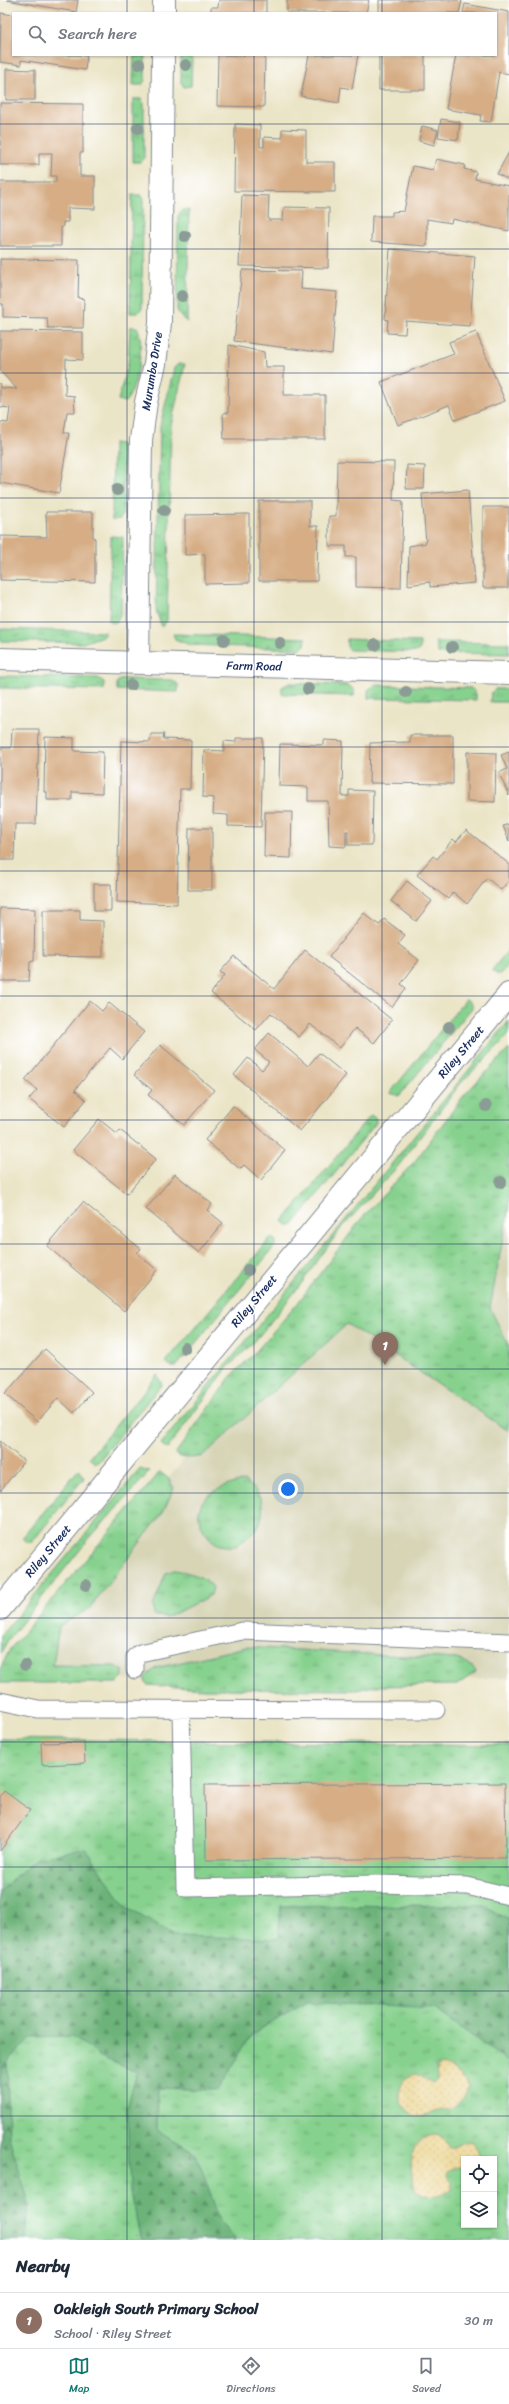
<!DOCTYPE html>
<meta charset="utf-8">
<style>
:root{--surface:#fff;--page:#f6f6f7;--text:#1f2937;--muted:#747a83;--line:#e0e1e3;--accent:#0f766e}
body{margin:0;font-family:Sriracha,sans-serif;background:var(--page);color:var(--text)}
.controls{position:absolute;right:12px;bottom:12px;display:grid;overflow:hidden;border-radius:0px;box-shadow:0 1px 3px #0004}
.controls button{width:36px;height:36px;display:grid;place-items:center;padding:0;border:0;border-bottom:1px solid var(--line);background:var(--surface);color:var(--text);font:20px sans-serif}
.you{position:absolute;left:288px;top:1489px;width:14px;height:14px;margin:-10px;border:3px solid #fff;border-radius:50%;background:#1a73e8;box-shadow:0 0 0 6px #1a73e833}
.badge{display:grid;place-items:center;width:26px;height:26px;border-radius:50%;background:var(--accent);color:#fff;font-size:13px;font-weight:700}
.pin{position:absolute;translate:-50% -33px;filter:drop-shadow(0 1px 2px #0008)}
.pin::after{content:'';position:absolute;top:21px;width:14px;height:12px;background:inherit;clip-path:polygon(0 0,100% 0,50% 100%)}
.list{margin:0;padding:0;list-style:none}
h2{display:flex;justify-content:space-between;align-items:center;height:52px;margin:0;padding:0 16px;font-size:17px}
h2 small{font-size:13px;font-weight:400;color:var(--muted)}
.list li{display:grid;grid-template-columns:26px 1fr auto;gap:12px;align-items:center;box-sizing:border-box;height:56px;padding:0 16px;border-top:1px solid var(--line)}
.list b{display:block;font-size:15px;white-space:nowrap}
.list p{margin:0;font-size:13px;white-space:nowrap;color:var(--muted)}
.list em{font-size:13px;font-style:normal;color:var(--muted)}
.icon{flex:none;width:22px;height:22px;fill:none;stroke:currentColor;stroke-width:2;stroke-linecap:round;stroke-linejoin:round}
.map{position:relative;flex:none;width:509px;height:2240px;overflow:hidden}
.search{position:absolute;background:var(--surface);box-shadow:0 1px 3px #0004;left:12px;right:12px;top:12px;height:44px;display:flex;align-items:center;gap:10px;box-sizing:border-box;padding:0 14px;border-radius:0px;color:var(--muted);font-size:15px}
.sheet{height:108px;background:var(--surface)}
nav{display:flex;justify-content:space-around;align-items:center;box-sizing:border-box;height:56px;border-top:1px solid var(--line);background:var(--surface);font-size:11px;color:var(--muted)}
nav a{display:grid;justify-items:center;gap:2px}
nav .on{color:var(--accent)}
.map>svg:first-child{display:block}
</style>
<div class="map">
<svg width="509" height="2240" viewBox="0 0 509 2240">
<defs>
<pattern id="grass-tufts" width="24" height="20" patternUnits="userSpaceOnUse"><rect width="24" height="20" fill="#87d18e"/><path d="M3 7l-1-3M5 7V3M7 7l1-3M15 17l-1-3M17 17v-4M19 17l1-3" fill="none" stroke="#6eaa77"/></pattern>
<pattern id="forest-firs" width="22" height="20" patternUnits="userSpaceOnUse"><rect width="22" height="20" fill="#6db379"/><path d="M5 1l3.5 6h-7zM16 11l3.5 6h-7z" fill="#599266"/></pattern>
<pattern id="sand-dots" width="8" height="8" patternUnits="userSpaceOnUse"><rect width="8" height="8" fill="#eeda9e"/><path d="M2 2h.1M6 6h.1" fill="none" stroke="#ccbb8a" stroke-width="1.8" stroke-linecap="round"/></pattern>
</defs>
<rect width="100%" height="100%" fill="#fff"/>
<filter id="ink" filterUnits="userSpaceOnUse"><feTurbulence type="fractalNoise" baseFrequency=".025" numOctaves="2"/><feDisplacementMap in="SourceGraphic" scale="8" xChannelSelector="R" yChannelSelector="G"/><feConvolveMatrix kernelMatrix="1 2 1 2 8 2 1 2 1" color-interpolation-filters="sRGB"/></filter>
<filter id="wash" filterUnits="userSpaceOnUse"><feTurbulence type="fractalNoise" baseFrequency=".012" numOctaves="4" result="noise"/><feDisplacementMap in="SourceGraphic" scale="16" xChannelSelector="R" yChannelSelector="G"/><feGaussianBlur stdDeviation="0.9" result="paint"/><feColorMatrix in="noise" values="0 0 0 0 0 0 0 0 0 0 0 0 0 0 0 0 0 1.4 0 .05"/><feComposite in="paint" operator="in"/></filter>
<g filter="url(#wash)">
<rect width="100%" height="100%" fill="#ebe5c7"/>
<path fill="#d8d5b7" d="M509,1066V1678L0,1680V1675L176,1469Z"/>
<path fill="url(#grass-tufts)" stroke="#518076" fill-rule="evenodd" d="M134,55H145V80L142,85H133Z
M181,55H192L191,86L184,87L181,82Z
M133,99H141L144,104V158L140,162H133Z
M132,195H141L143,201L142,308L138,313H130Z
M182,210H189L187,322L181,317L177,310L178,216Z
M130,327H137C146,341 137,390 125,402L118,400L128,364Z
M178,364H185L171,425L167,621L162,627L156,611L160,426L174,368Z
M113,443L121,444L124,451L123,515L120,519L112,520Z
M111,536L123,537L121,612L117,622L112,623L109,621Z
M0,629L105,632V635L83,643L0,641Z
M173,634L306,638L305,645L300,649L190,645L175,639Z
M347,639L420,642V649L416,652L350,650L347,647Z
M435,642L509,643V654L438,653Z
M0,676L98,678L104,682V690L0,688Z
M122,679L172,680L178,684V692L117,690V682Z
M290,683L348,685L354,690V696L282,694V687Z
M375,685L471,688L476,693V700L368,698V690Z
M495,689H509V702H490L491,693Z
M509,949V964L501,974H496L492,970Z
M466,999L472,1004V1008L399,1096L390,1093Z
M509,1021V1035L460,1084L399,1165L339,1231L298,1288L255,1341L228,1367L167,1449L161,1444Z
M509,1049V1206L490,1308L509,1347V1431L347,1324L203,1456C192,1458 184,1460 175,1454L231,1376L253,1355L297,1304L362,1218L415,1161L465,1094Z
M371,1115L376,1119V1123L292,1226H289L283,1221Z
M271,1237L276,1241L275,1246L176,1367H172L166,1362Z
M157,1375L162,1384L98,1462L95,1463L89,1458Z
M79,1469L84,1478L32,1542H27L22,1538Z
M140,1469L149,1472L88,1540L8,1640L0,1654L1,1635Z
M160,1472L168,1478L174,1488L162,1514L89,1609L59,1626L53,1665L115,1666L123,1670V1676L117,1683H0V1669L10,1649Z
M243,1481C263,1490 268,1512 256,1530C251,1536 242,1541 236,1546C231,1546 222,1547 218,1544C205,1538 194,1518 201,1505C207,1491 230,1484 243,1481Z
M174,1570C189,1572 204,1576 213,1587L211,1595L166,1618L154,1615L153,1606L166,1573Z
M246,1647L458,1659L473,1667L476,1672L457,1685L375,1686L356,1690L203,1689L147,1685L144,1678L156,1668Z
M0,1739L509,1745V2240H0ZM464,2159H494V2225H464Z"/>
<path fill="url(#forest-firs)" stroke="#44716c" d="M85,1848L126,1907L175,1936L278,1939L281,1906L483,1905L509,1920V2063L435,2009L307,2002L252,2034L218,2090L158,2088L157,2130L196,2153L220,2221L236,2240H141L130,2193L127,2108L137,2072L98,2056L73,2036L31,2037L7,2062L9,2137L29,2203L26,2240H0V1891L35,1859Z"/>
<path fill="url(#sand-dots)" stroke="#84847e" d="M442,2065C455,2069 462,2074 469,2087L463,2099L452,2109C447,2111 444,2109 440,2110C432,2110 425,2119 416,2116C396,2107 391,2079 416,2074L433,2084L437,2080L436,2067Z
M437,2134L442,2137L449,2148C456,2148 462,2141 471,2141L478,2150L479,2158L464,2159V2169L457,2167L447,2171L446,2176L452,2182V2189C440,2196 427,2199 415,2189C409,2169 407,2135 437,2134Z"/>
<g id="blocks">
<path fill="#d6ad85" d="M7,0H78L76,12Z
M219,0H266V13H211V7H218Z
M287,0H369L366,13H287Z
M379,0H462L459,13H379Z
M465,4L509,12V74L499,72L491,122L480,121L481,115L446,109L456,55H496V13H463Z
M1,13L13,15V55H87L85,70L21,60V65L0,62Z
M218,55H265L264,107L217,106Z
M309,55H358L352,89L341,87L339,103L301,96Z
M379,55H425V90H379Z
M6,69L35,70V100H6Z
M0,103L83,104V153H80V176H95V209L68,208V222H63V227H61V246H0V182H56V176H51L52,153H39V165H0Z
M441,119L460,122L458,140L438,137Z
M235,124L260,125V147H264V137L282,138V129L306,130V162H335V192L234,191Z
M422,126L438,130L434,145L419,141Z
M509,152V180L497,174Z
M436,159L465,165L464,169L476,172L475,179L509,186V231L452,219L451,223L427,219V246L371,242L372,216H392V212L404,211L413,166L433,170Z
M242,195L269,196L268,220H283L284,207L329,208L328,268L239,266Z
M390,249L475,256L470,326L406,321L405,334L387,333L388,320L385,319Z
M0,259L79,260L78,298L84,299L83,328H48L47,318L3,317V304H0Z
M242,270L302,271L301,289L337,292L332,354L234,341Z
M0,331L83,332V360L66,359L65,395L74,396L75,412H67L64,433H69L59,493L0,483V422L8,423L10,408L0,407V383L1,388L17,389L0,371Z
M476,332L505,401L455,420L449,405L398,425L381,382L454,354L449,342Z
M229,345L264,352L265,367H284V395H325V439H224L223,413H228Z
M337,461L394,462L393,500L403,501L401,588L356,587V557H346V546H329V516H336Z
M407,465L425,466L424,489H406Z
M468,490L475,583L430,587V582L408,585L409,546L426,543L422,494Z
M259,501H310V526H318L317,581H259Z
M483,507H509L508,588H483Z
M46,512H93V538H95V582L0,580V536L47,537Z
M249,514V583L205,584V554L185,555V515Z
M12,729H39L36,824H15L14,860H0V748H11Z
M151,734H164L163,739L191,740L190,789H180L177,904L117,902L121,741L150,742Z
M410,735H453V784L369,783L370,743L410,742Z
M45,737L74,738V751L103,752L102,793L72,792V800H47V792H44Z
M236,738H263L261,827L228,826V815L213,814L214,798L203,797L204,750L224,751V741L236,742Z
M324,740L343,741L342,796H349V790L373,791L372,845H348V831H346V847L329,846L328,801H308V787L279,786L280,744L324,745Z
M467,752L496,753L495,802L467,801Z
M509,752V796L499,773L507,769L501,755Z
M265,812H292L291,858L264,857Z
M509,824V841L503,826Z
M189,828H212V890H188Z
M466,830L509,864V880L501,890L487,878L467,904L453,892L448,899L417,875L433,856L437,859L453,839L456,842Z
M407,881L432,901L416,921L391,901Z
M94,884H111V911H94Z
M0,908L35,909L34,961L30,962L29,981H0Z
M43,910H80V920L103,921V957L43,956Z
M364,913L379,925L384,919L405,935L398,944L419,960L401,984L406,988L392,1007L329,957Z
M305,950L392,1020L374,1043L355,1028L340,1048L310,1024L299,1037L271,1013L256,1030L211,993L225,975L220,972L234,956L274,989Z
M90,1001L102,1011L109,1003L144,1032L122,1059L110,1048L91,1070L75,1090L86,1100L64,1127L29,1099L37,1090L25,1080Z
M269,1033L308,1066L319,1053L346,1075L300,1131L234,1075L248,1058L262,1070L269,1062L255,1050Z
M160,1045L214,1090L184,1125L148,1095L152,1090L134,1075Z
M233,1106L285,1150L261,1180L244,1165L240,1169L205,1140Z
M99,1119L117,1134L120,1130L156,1159L127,1194L73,1150Z
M175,1174L212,1204L207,1210L223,1223L199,1253L146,1209Z
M83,1202L141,1249L137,1253L157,1270L124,1311L47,1246Z
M45,1349L92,1392L74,1413L58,1398L37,1422L5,1394Z
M0,1441L24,1461L1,1490L0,1489Z
M84,1742L85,1763L42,1765L41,1743Z
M505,1783L506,1858L206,1860L205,1785Z
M4,1791L30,1810L0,1851V1797Z"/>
</g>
</g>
<g filter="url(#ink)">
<use href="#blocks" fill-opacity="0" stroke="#838a92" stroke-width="1"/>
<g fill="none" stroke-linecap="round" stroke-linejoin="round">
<g stroke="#838a92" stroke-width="19">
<path id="lane" d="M135,1670V1657L140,1653L242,1631L509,1642
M0,1701L38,1709L436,1710
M181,1710L185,1888L376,1884L467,1886L509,1896"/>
</g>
<g stroke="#838a92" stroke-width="24">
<path id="street" d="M164,13V0
M0,659L509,673
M138,663L141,440L146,402L155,364L160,323L163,55
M0,1609L509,994"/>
</g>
<use href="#lane" stroke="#fff" stroke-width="17"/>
<use href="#street" stroke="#fff" stroke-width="22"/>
</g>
<g fill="#8a9c95">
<circle cx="139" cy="64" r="6"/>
<circle cx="186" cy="65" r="6"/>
<circle cx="138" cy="128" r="6"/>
<circle cx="185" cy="236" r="6"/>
<circle cx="182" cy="296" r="6"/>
<circle cx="117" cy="490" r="6"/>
<circle cx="164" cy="510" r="6"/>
<circle cx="224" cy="640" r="6"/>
<circle cx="280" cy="643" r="6"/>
<circle cx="375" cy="645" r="6"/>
<circle cx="452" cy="647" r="6"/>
<circle cx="131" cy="685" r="6"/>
<circle cx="308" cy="689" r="6"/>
<circle cx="406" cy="692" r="6"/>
<circle cx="449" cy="1027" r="6"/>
<circle cx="486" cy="1106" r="6"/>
<circle cx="501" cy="1182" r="6"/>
<circle cx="248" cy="1270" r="6"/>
<circle cx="185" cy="1348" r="6"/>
<circle cx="86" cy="1585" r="6"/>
<circle cx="25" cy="1665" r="6"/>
</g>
</g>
<path fill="none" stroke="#1b2f5e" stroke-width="1" stroke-opacity="0.55" d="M127,0V13M254,0V13M382,0V13M127,55V2240M254,55V2240M382,55V2240M0,124H509M0,249H509M0,373H509M0,498H509M0,622H509M0,747H509M0,871H509M0,996H509M0,1120H509M0,1244H509M0,1369H509M0,1493H509M0,1618H509M0,1742H509M0,1867H509M0,1991H509M0,2116H509"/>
<g text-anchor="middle" stroke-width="3" stroke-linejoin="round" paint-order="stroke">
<g font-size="12" fill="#1b2f5e" stroke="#fff">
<text transform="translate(152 371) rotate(-81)" y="4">Murumba Drive</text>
<text transform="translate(254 666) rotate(1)" y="4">Farm Road</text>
<text transform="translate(461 1052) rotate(-50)" y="4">Riley Street</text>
<text transform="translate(254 1301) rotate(-50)" y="4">Riley Street</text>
<text transform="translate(48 1551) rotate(-50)" y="4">Riley Street</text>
</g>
</g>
</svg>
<div class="controls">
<button><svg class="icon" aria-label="locate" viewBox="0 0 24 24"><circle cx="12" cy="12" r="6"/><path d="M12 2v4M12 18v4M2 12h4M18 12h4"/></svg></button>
<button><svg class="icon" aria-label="layers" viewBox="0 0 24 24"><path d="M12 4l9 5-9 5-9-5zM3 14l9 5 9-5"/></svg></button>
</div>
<div class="you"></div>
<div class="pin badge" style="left:385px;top:1365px;background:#8d6e63">1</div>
<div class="search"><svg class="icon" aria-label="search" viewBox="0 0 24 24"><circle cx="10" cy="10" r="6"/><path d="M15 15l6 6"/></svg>Search here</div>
</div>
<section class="sheet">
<h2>Nearby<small></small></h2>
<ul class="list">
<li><span class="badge" style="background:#8d6e63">1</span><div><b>Oakleigh South Primary School</b><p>School · Riley Street</p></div><em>30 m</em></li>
</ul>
</section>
<nav>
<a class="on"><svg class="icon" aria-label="map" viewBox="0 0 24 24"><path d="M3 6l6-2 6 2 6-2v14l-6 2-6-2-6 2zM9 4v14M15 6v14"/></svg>Map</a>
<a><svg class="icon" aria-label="directions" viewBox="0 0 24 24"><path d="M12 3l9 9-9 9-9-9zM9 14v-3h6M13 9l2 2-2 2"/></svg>Directions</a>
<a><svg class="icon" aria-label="saved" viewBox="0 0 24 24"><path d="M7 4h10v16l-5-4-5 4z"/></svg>Saved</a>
</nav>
